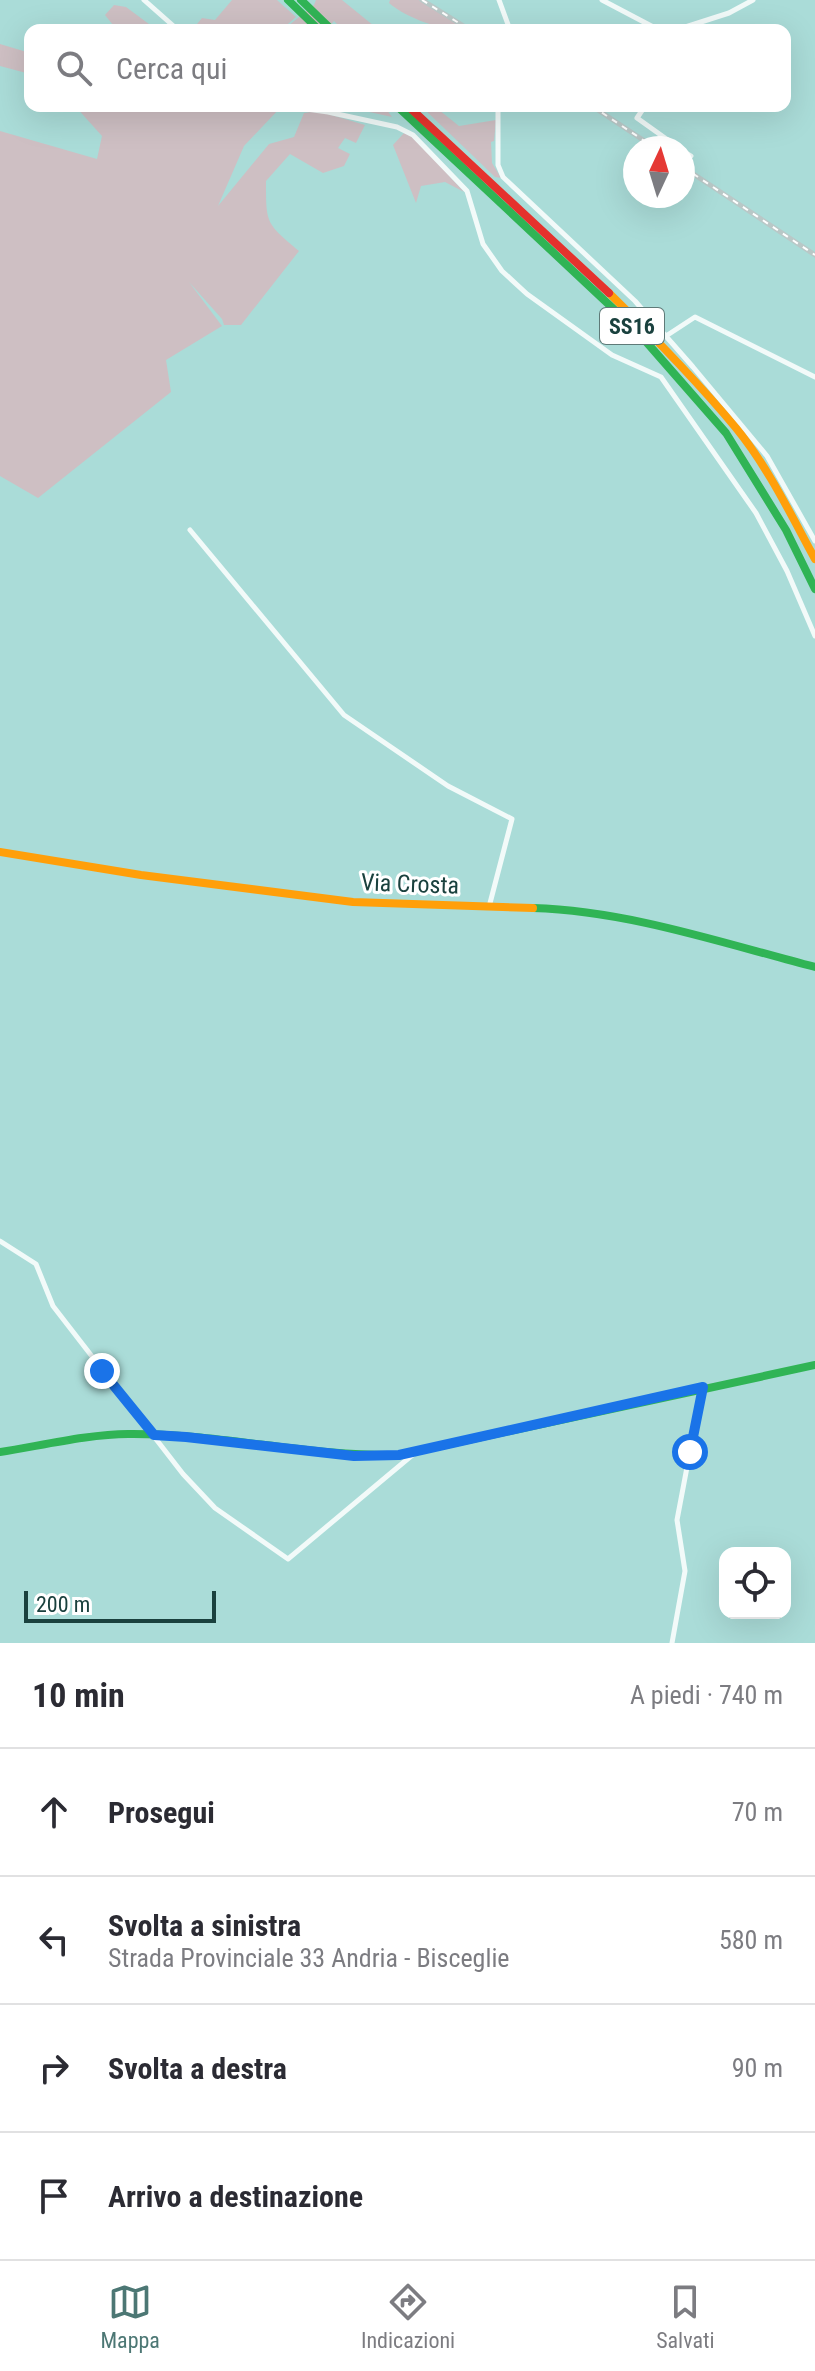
<!DOCTYPE html>
<html lang="it">
<meta charset="utf-8">
<style>
:root{--surface:#fff;--page:#f2f2f3;--text:#2b2b33;--muted:#7c7c81;--line:#e1e1e2;--accent:#4c7774}
body{margin:0;font-family:"Roboto Condensed",sans-serif;background:var(--page);color:var(--text)}
.controls{position:absolute;right:24px;bottom:24px;display:grid;overflow:hidden;border-radius:16px;box-shadow:0 8px 32px #0002}
.controls button{width:72px;height:72px;display:grid;place-items:center;padding:0;border:0;border-bottom:2px solid var(--line);background:var(--surface);color:var(--text);font:40px sans-serif}
.compass{position:absolute;left:623px;top:136px;width:72px;height:72px;border-radius:50%;background:var(--surface);box-shadow:0 8px 32px #0002;rotate:4deg}
.scale{position:absolute;left:24px;bottom:20px;width:192px;box-sizing:border-box;padding-left:8px;border:4px solid #1a413e;border-top:0;font-size:22px;line-height:28px;white-space:nowrap;color:#1a413e;-webkit-text-stroke:6px #fff;paint-order:stroke}
.stop{position:absolute;width:24px;height:24px;margin:-18px;border:6px solid #1a73e8;border-radius:50%;background:#fff}
.stop.end{background:#1a73e8;border-color:#fff;box-shadow:0 2px 8px #0008}
.list{margin:0;padding:0;list-style:none}
h2{display:flex;justify-content:space-between;align-items:center;height:104px;margin:0;padding:0 32px;font-size:34px}
h2 small{font-size:26px;font-weight:400;color:var(--muted)}
.list li{display:grid;grid-template-columns:52px 1fr auto;gap:24px;align-items:center;box-sizing:border-box;height:128px;padding:0 32px;border-top:2px solid var(--line)}
.list b{display:block;font-size:30px;white-space:nowrap}
.list p{margin:0;font-size:26px;white-space:nowrap;color:var(--muted)}
.list em{font-size:26px;font-style:normal;color:var(--muted)}
.icon{flex:none;width:44px;height:44px;fill:none;stroke:currentColor;stroke-width:2;stroke-linecap:round;stroke-linejoin:round}
.map{position:relative;flex:none;width:815px;height:1643px;overflow:hidden}
.search{position:absolute;background:var(--surface);box-shadow:0 8px 32px #0002;left:24px;right:24px;top:24px;height:88px;display:flex;align-items:center;gap:20px;box-sizing:border-box;padding:0 28px;border-radius:16px;color:var(--muted);font-size:30px}
.sheet{height:616px;background:var(--surface)}
nav{display:flex;justify-content:space-around;align-items:center;box-sizing:border-box;height:112px;border-top:2px solid var(--line);background:var(--surface);font-size:22px;color:var(--muted)}
nav a{display:grid;justify-items:center;gap:4px}
nav .on{color:var(--accent)}
.map>svg:first-child{display:block}
</style>
<div class="map">
<svg width="815" height="1643" viewBox="0 0 815 1643">
<rect width="100%" height="100%" fill="#aadcd8"/>
<path fill="#cebfc3" d="M232,0H277L296,17L281,30H192L202,18L215,20Z
M316,0H342L379,30H343L334,21L326,30H283L314,5Z
M390,0H419L466,30C441,30 408,19 389,3Z
M114,5L126,7L157,30H117L105,15Z
M0,44L30,53V74L0,66Z
M75,106L281,107L244,146L218,206L269,144L294,137L304,113L318,111L365,125L356,143L345,138L338,148L350,154L344,166L323,173L290,154L266,181C266,224 266,223 299,251L241,325H224L222,319L189,282L222,326L166,360L171,392L38,498L0,476V131L97,159L102,136Z
M342,106H384L392,117Z
M421,106H434L459,126L496,120L494,141L491,142L492,163L501,178L495,177Z
M404,133L414,137L464,192L445,182L421,186L416,203L393,145Z"/>
<g fill="none" stroke-linecap="round" stroke-linejoin="round">
<path stroke="#f2faf9" stroke-width="5" d="M144,0L178,30
M499,0L510,30
M602,0L659,30
M676,30L729,13L753,0
M285,106L328,112L397,127L413,135L467,191L483,244L502,271L527,294L612,355L661,377L756,513L787,571L815,636
M498,106V165L503,177L635,301L693,367L767,456L815,541
M645,106L637,118L679,148
M683,151L691,156
M666,336L695,317L815,377
M190,530L344,715L448,786L512,819L489,907
M0,1241L36,1264L53,1306L183,1474L215,1508L288,1559L416,1452
M672,1643L685,1571L677,1520L702,1388"/>
<path stroke="#30b455" stroke-width="8" d="M288,0L319,30
M301,0L332,30
M397,106L635,329L726,433L786,530L815,589
M533,908C629,911 722,943 815,967
M0,1452C39,1446 90,1434 128,1434C219,1433 308,1457 399,1455L815,1365"/>
<path stroke="#ff9f0a" stroke-width="8" d="M609,293C653,336 697,381 736,428C768,467 791,515 815,559
M0,852L141,875L353,902L533,908"/>
<path stroke="#e5322d" stroke-width="8" d="M408,106L609,293"/>
<g stroke="#b9c8c7" stroke-width="5">
<path id="rail" d="M422,0L470,30
M592,106L655,148
M683,167L815,255"/>
</g>
<use href="#rail" stroke="#fff" stroke-width="2" stroke-dasharray="6" stroke-linecap="butt"/>
</g>
<g fill="none" stroke-linecap="round" stroke-linejoin="round">
<path stroke="#1a73e8" stroke-width="10" d="M102,1371L154,1435L186,1437L354,1456L399,1455L703,1387L690,1452"/>
</g>
<g text-anchor="middle" stroke-width="6" stroke-linejoin="round" paint-order="stroke">
<rect fill="#fff" stroke="#5f7a78" stroke-width="2" x="600" y="308" width="64" height="36" rx="6"/>
<g font-size="22" font-weight="bold" fill="#1a413e">
<text x="632" y="334">SS16</text>
</g>
<g font-size="24" fill="#1a413e" stroke="#fff">
<text transform="translate(410 884) rotate(2)" y="8">Via Crosta</text>
</g>
</g>
</svg>
<div class="controls">
<button><svg class="icon" aria-label="locate" viewBox="0 0 24 24"><circle cx="12" cy="12" r="6"/><path d="M12 2v4M12 18v4M2 12h4M18 12h4"/></svg></button>
</div>
<svg class="compass" viewBox="-18 -18 36 36"><path d="M0-13l5 13h-10z" fill="#e53935"/><path d="M0 13l5-13h-10z" fill="#7c7c81"/></svg>
<div class="scale">200 m</div>
<div class="stop" style="left:690px;top:1452px"></div>
<div class="stop end" style="left:102px;top:1371px"></div>
<div class="search"><svg class="icon" aria-label="search" viewBox="0 0 24 24"><circle cx="10" cy="10" r="6"/><path d="M15 15l6 6"/></svg>Cerca qui</div>
</div>
<section class="sheet">
<h2>10 min<small>A piedi · 740 m</small></h2>
<ul class="list">
<li><svg class="icon" aria-label="ahead" viewBox="0 0 24 24"><path d="M12 20V5M6 11l6-6 6 6"/></svg><div><b>Prosegui</b></div><em>70 m</em></li>
<li><svg class="icon" aria-label="left" viewBox="0 0 24 24"><path d="M17 20v-9H6M10 6l-5 5 5 5"/></svg><div><b>Svolta a sinistra</b><p>Strada Provinciale 33 Andria - Bisceglie</p></div><em>580 m</em></li>
<li><svg class="icon" aria-label="right" viewBox="0 0 24 24"><path d="M7 20v-9h11M14 6l5 5-5 5"/></svg><div><b>Svolta a destra</b></div><em>90 m</em></li>
<li><svg class="icon" aria-label="arrive" viewBox="0 0 24 24"><path d="M6 21V4h12l-3 4 3 4H6"/></svg><div><b>Arrivo a destinazione</b></div></li>
</ul>
</section>
<nav>
<a class="on"><svg class="icon" aria-label="map" viewBox="0 0 24 24"><path d="M3 6l6-2 6 2 6-2v14l-6 2-6-2-6 2zM9 4v14M15 6v14"/></svg>Mappa</a>
<a><svg class="icon" aria-label="directions" viewBox="0 0 24 24"><path d="M12 3l9 9-9 9-9-9zM9 14v-3h6M13 9l2 2-2 2"/></svg>Indicazioni</a>
<a><svg class="icon" aria-label="saved" viewBox="0 0 24 24"><path d="M7 4h10v16l-5-4-5 4z"/></svg>Salvati</a>
</nav>
